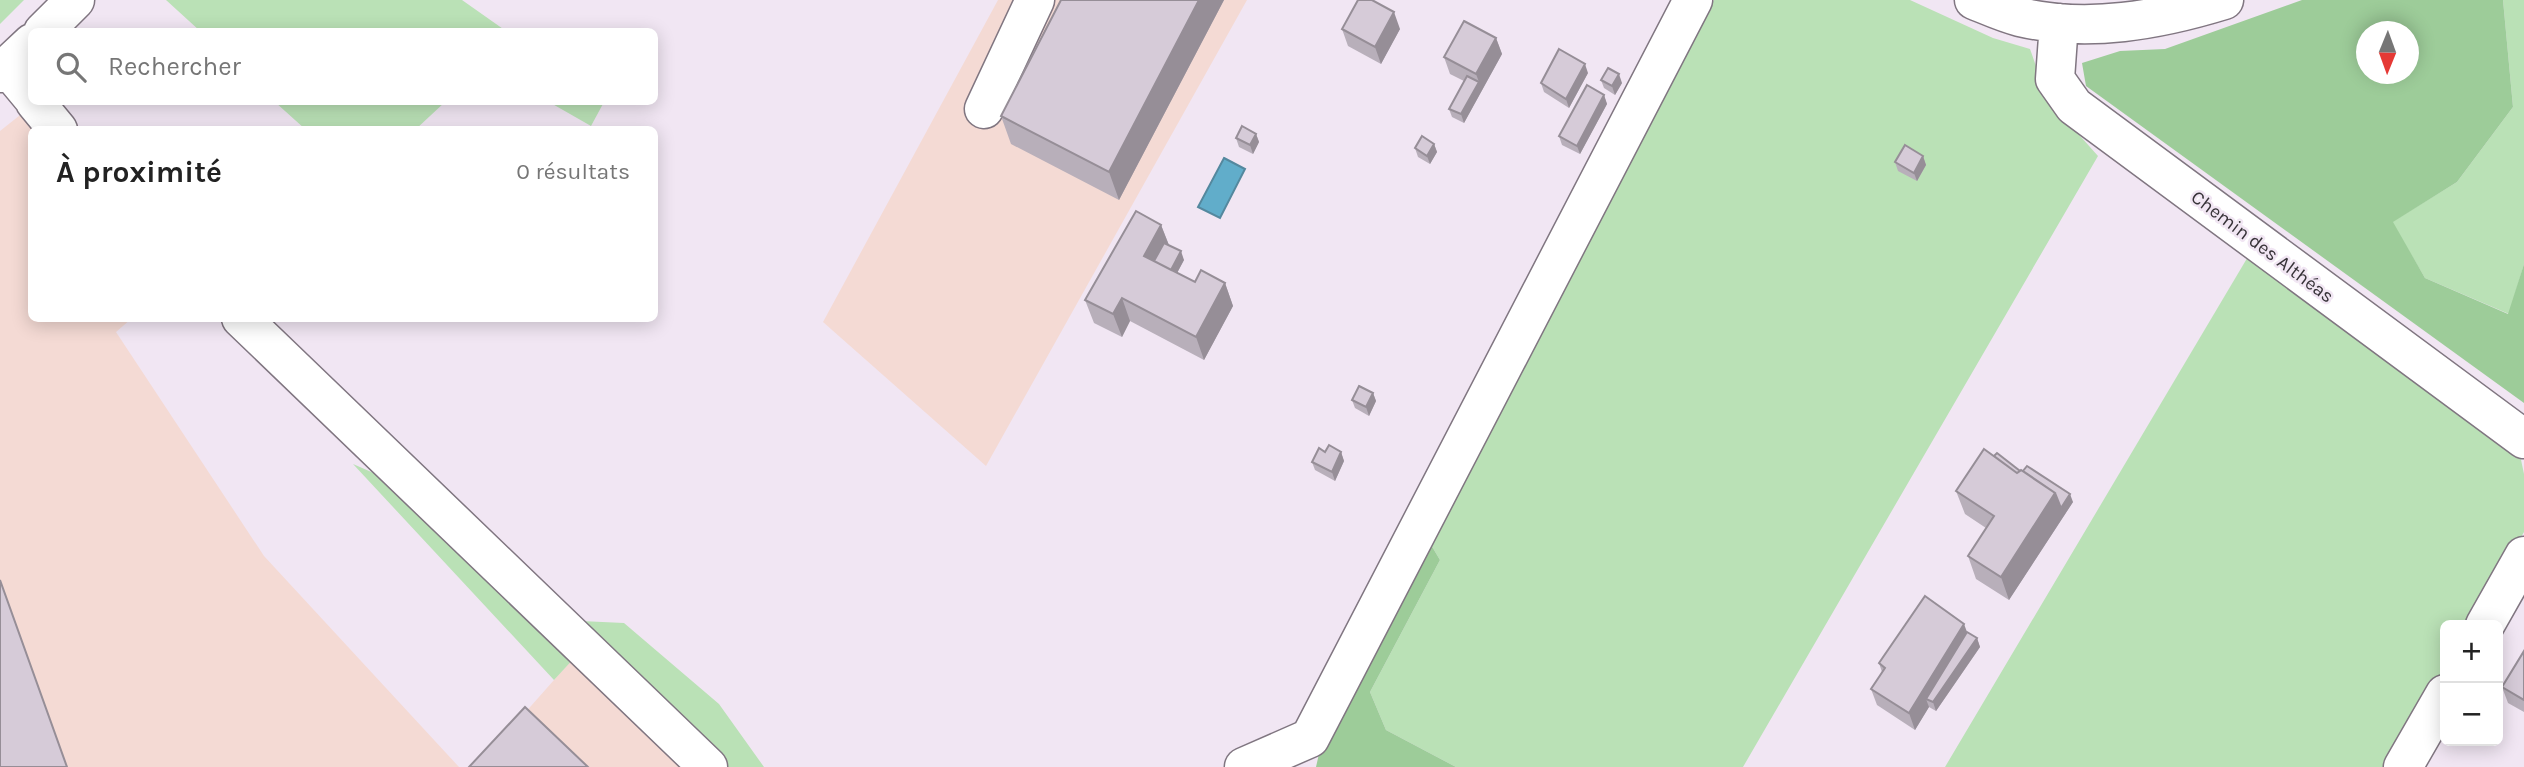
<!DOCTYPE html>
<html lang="fr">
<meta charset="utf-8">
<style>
:root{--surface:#fff;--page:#f2f2f2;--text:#222;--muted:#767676;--line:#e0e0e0}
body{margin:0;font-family:Karla,sans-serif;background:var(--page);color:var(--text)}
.controls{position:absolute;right:21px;bottom:21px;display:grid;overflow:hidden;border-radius:10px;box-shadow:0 4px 18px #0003}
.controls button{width:63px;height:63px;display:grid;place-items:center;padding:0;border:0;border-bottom:2px solid var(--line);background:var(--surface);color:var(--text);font:35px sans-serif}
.compass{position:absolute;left:2356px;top:21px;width:63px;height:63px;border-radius:50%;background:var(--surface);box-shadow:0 4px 18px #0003;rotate:181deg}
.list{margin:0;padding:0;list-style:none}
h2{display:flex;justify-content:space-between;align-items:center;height:91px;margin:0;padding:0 28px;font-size:30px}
h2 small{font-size:23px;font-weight:400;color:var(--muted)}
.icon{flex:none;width:38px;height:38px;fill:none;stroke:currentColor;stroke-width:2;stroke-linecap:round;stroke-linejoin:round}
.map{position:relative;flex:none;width:2524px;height:767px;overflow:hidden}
.search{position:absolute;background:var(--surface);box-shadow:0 4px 18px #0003;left:28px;top:28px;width:630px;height:77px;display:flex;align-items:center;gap:18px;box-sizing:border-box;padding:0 24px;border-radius:10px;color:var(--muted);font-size:26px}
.panel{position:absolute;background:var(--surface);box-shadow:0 4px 18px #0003;left:28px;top:126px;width:630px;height:196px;border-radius:10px}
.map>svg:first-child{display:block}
</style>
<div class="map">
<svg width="2524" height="767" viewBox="0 0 2524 767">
<rect width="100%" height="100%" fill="#f1e6f3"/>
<path fill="#f4dad4" d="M998,0H1247L986,466L823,322Z
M29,108L47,129L32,130V318L131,319L116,332L264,556L459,767H0V131Z
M577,654L691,767H477Z"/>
<path fill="#bae1b6" d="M0,0H24L0,24Z
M166,0H462L506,31H200Z
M1714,0H1910L1993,38L2030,49L2048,100L2098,156L1743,767H1456L1386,730L1370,692L1440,560L1424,533Z
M2503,0H2524V264L2509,314L2425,278L2392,222L2457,182L2513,107Z
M275,102H445L415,130L305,129Z
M549,102H604L591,126Z
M2249,255L2520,455L2524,474V532L2471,625H2445V670L2390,767H1945Z
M353,464L392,481L538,619L624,623L719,704L764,767H692L577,655L554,680Z"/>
<path fill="#9dcc99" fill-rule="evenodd" d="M2302,0H2503L2513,107L2457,182L2393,222L2425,278L2508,314L2524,264V403L2086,86L2082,63L2120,51L2165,49ZM2366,32H2408V74H2366Z
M1424,533L1440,560L1370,692L1386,730L1456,767H1316L1321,745Z"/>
<path fill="#61adca" stroke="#54889e" stroke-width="2" d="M1224,158L1245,169L1220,218L1198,207Z"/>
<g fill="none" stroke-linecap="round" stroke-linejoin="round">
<g stroke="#807681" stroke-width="41">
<path id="minor" d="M1974,0C1989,6 2004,13 2020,17C2088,33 2159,20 2224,0
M2059,23L2055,79L2074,106L2524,439
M43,32L75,0
M7,67L32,97
M0,73L32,43
M35,102L58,130
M984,109L1035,0
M241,318L708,767
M2485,625L2524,556
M1244,767L1310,738L1693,0
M2403,767L2445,694"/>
</g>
<use href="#minor" stroke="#fff" stroke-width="38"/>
</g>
<path fill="#b8afba" d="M1061,0H1224L1119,200L1011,144L1001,116Z
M1342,29H1400L1381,64L1348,46Z
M1496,38L1502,54L1464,123L1452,117L1449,109L1464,81L1450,74L1444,57Z
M1588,73L1569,108L1544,92L1541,83Z
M1601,80L1622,83L1615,95L1604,88Z
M1604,95L1607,104L1580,154L1562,145L1559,136Z
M1256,134L1259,142L1253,154L1239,147L1236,138Z
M1434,144L1437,152L1430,164L1418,157L1415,148Z
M1923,156L1926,165L1917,181L1898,171L1895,162Z
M1161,225L1169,245L1184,260L1177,273L1195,282L1225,283L1233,306L1204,360L1130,321L1122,337L1094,323L1085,300Z
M1373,393L1376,401L1369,416L1355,408L1352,400Z
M1325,452H1341L1344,461L1335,481L1315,470L1312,462Z
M1994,456L2073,502L2009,600L1976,579L1968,556L1986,528L1965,514L1956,491Z
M1967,632L1977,638L1980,647L1936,711L1929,707L1915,730L1877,705L1871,689L1882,672L1879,663Z
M2524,651V712L2508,703L2502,687Z"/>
<path fill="#968e97" d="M1199,0H1224L1119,200L1109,172Z
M1394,12L1400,29L1381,64L1375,47Z
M1496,38L1502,54L1464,123L1461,114L1479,82L1476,74Z
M1585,64L1588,73L1569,108L1566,99Z
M1619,74L1622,83L1615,95L1612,86Z
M1604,95L1607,104L1580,154L1577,146Z
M1256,134L1259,142L1253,154L1250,145Z
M1434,144L1437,152L1430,164L1427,156Z
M1923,156L1926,165L1917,181L1914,173Z
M1161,225L1170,248L1152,278L1144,256Z
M1181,251L1184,260L1169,288L1166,280Z
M1225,283L1233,306L1204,360L1196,337Z
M1122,298L1130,321L1122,337L1113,314Z
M1373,393L1376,401L1369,416L1366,407Z
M1341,452L1344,461L1335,481L1332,472Z
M2055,493L2070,494L2073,502L2009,600L2001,577Z
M1964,624L1970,640L1926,699L1929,707L1915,730L1909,713Z
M1977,638L1980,647L1936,711L1933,702Z"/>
<path fill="#d6cbd8" stroke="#968e97" stroke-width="2" d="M1061,0H1199L1109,172L1001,116Z
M1358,0H1372L1394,12L1375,47L1342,29Z
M1464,21L1496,38L1476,74L1444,57Z
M1559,49L1585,64L1566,99L1541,83Z
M1608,68L1619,74L1612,86L1601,80Z
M1467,76L1479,82L1461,114L1449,109Z
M1587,85L1604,95L1577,146L1559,136Z
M1242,126L1256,134L1250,145L1236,138Z
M1422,136L1434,144L1427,156L1415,148Z
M1905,145L1923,156L1914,173L1895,162Z
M1136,211L1161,225L1144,256L1195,282L1201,270L1225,283L1196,337L1122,298L1113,314L1085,300Z
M1164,243L1181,251L1171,270L1154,261Z
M1359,386L1373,393L1366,407L1352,400Z
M1329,445L1341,452L1332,472L1312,462L1319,448L1325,452Z
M1984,449L2017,473L2021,470L2055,493L2001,577L1968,556L1994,516L1956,491Z
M1997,453L2020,471L2017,473L1994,456Z
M2027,466L2070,494L2061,508L2055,493L2023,471Z
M0,580L67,767H0Z
M1925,596L1964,624L1909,713L1871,689L1885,668L1879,663Z
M1967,632L1977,638L1933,702L1926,699Z
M2524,651V700L2502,687Z
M525,707L588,767H469Z"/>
<g text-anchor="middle" stroke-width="5" stroke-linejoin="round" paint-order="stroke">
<g font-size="19" fill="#373338" stroke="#f1e6f3">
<text transform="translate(2263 246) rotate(37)" y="7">Chemin des Althéas</text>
</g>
</g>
</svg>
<div class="controls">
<button>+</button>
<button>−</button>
</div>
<svg class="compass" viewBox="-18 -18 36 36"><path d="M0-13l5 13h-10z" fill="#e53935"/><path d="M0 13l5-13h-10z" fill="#767676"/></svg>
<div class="search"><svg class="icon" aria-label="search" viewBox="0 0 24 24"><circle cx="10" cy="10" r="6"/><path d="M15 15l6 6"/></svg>Rechercher</div>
<section class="panel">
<h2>À proximité<small>0 résultats</small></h2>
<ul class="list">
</ul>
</section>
</div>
